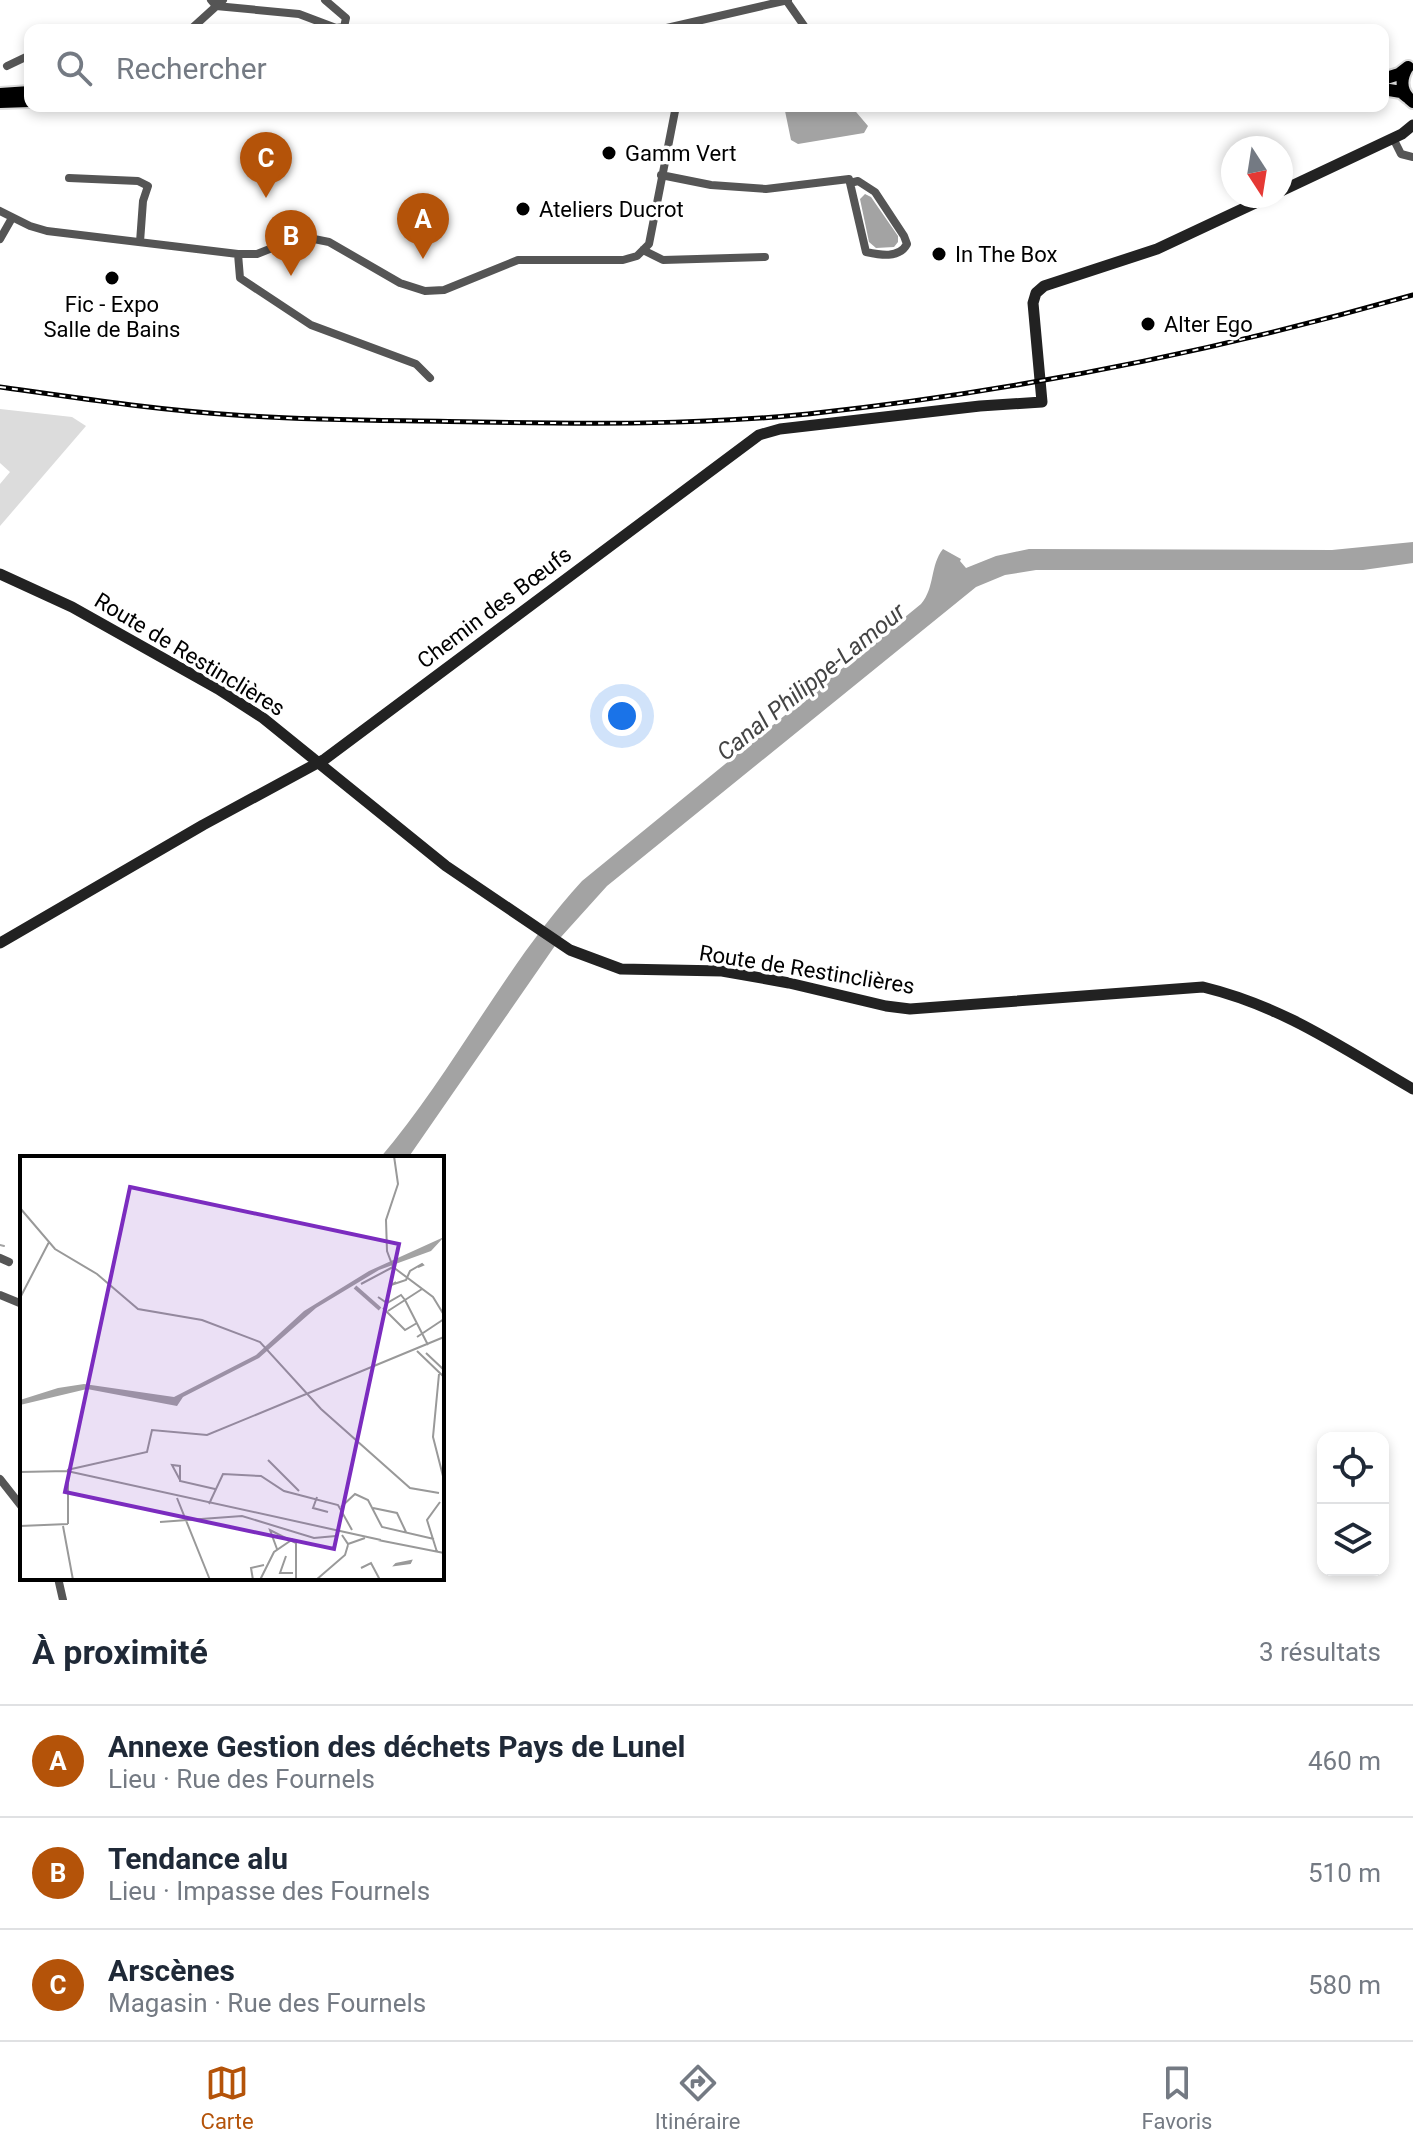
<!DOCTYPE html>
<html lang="fr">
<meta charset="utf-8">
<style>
:root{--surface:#fff;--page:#f2f2f3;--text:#1f2937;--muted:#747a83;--line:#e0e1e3;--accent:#b45309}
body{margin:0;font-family:Roboto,sans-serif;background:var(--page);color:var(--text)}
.controls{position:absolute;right:24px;bottom:24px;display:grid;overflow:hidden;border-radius:16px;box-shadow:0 4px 12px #0003}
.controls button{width:72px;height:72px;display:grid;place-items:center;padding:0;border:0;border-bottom:2px solid var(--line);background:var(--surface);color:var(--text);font:40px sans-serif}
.compass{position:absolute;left:1221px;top:136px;width:72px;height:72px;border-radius:50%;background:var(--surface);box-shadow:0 4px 12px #0003;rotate:168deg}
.you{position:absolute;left:622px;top:716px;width:28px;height:28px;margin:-20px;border:6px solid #fff;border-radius:50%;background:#1a73e8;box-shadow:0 0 0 12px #1a73e833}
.badge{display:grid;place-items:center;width:52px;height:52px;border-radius:50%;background:var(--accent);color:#fff;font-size:26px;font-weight:700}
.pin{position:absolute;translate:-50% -66px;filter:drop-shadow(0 2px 4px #0008)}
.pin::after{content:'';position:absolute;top:42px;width:28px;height:24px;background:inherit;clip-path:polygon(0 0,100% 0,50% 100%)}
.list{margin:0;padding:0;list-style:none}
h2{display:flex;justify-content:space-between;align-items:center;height:104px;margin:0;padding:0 32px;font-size:34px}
h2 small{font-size:26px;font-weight:400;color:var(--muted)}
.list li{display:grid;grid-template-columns:52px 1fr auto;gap:24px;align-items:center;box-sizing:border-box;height:112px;padding:0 32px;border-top:2px solid var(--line)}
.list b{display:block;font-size:30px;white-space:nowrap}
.list p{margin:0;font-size:26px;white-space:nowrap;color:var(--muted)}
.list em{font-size:26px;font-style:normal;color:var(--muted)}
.icon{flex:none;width:44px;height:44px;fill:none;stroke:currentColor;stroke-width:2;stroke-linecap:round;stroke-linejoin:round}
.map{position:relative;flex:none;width:1413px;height:1600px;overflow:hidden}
.search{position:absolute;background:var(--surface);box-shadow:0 4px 12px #0003;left:24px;right:24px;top:24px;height:88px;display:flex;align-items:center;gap:20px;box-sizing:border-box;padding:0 28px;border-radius:16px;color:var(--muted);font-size:30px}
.sheet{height:440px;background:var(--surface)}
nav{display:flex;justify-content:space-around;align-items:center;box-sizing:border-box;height:112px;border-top:2px solid var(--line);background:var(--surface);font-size:22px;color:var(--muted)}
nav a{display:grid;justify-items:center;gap:4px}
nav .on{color:var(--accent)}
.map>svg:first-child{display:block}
</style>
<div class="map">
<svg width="1413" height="1600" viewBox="0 0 1413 1600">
<rect width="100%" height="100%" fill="#fff"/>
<path fill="#dcdcdc" d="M0,409L72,417L86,426L0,526V484L10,472L0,463Z"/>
<path fill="#a3a3a3" d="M851,106L868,126L864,133L798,144L791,140L785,111L790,107Z
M865,194L871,197L898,236V242L894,247L876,248L869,242L860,199Z
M1413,542V563L1363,570H1036L1005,575L976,587L607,886L561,937L408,1158H380C454,1071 505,965 582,881L921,604C935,588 930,565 943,549L961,559L960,561L966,568L996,556L1029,549L1332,550Z"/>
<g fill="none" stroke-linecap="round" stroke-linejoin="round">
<path stroke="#a3a3a3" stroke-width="2" d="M0,1245L4,1246"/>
<g stroke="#dbdbdb" stroke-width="16">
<path id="primary" d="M1407,68C1400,80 1401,93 1413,102
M1383,79L1399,74L1408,67
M1383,89L1401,92L1407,97
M0,94L30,92
M0,102L30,101"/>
</g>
<path stroke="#555" stroke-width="8" d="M211,0L216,6L299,14L336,28L344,27L346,18L325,0
M786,0L807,30
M190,30L223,0
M658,30L788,0
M7,66L30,55
M1393,138L1401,154L1413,157
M661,175L711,185L766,189L849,179L850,183L866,252C880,255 899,259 907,244L904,236L875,192L858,181L850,183
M69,178L138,181L148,186L143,201L140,242
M0,211L30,226L47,231L238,254H257L290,241L314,239L329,242L400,283L425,291L444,290L518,260H623L637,256L649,244L676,106
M0,239L12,218
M643,250L663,260L765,257
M238,254L240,278L311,325L416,364L430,378
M0,1258L9,1262
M0,1295L22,1304
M0,1479L22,1507
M58,1578L63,1600"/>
<path stroke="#222" stroke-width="11" d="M1281,191L1402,134L1413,125
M0,574L72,607L218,689L263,718L446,866L570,950L621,969L722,971L789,983L886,1006L910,1009L1203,987C1285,1007 1342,1048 1413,1089
M0,943L203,825L325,759L759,435L780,429L980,406L1042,402L1033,303L1036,293L1044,286L1157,249L1270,196"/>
<use href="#primary" stroke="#000" stroke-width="12"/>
<g stroke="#000" stroke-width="5">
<path id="rail" d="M0,387C78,398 156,410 235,415C316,421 397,420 479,422C588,424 699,425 808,414C1012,392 1216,351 1413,295"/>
</g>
<use href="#rail" stroke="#fff" stroke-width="2" stroke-dasharray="6" stroke-linecap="butt"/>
</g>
<g fill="#000" stroke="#fff" stroke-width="3">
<circle cx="609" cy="153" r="8"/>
<circle cx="523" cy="209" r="8"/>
<circle cx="939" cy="254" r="8"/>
<circle cx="112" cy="278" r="8"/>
<circle cx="1148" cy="324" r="8"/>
</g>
<g text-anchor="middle" stroke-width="7" stroke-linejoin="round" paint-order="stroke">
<g font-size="22" fill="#000" stroke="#fff" text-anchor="start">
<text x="625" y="161">Gamm Vert</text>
<text x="539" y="217">Ateliers Ducrot</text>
<text x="955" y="262">In The Box</text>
<text x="112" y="312" text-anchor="middle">Fic - Expo<tspan x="112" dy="25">Salle de Bains</tspan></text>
<text x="1164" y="332">Alter Ego</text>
</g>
<g font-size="22" fill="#000" stroke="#fff">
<text transform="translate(494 607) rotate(-37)" y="8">Chemin des Bœufs</text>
<text transform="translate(190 654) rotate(31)" y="8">Route de Restinclières</text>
<text transform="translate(807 969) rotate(9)" y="8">Route de Restinclières</text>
</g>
<g font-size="24" font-style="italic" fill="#444" stroke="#fff">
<text transform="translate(811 682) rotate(-39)" y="8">Canal Philippe-Lamour</text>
</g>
</g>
<g transform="translate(20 1156)">
<rect width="424" height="424" fill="#fff"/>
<path d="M424,81L411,95L359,114L296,152L239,202L163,241L157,250L67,233L0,249V244L38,232L64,228L154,241L236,199L284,155L349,115Z" fill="#a3a3a3"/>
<path fill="none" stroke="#a3a3a3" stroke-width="4" d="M335,131L360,153"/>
<path fill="none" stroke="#999" stroke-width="2" d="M374,0L378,28L366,64L367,95L373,111L413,141L424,159M0,52L35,93L77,118L118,153L182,164L240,186L301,253L390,332L419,337M376,126L371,129L386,124L390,115L402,108L403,109L398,111M341,128L373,111M358,141L367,147L381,139L385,144M0,142L29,86M385,144L408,189M363,152L385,174L397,167M368,155L402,133M397,181L424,163M397,195L424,221M406,197L424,214M419,218L413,281L424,324M248,304L279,335M47,314L127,296L132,274L187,279L424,181M0,316L47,315L361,384M48,324V368M160,324L152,309L160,310V325L195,333M297,341L293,352L308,356M157,342L190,424M189,348L203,318L241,320L264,335L318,349L332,374M321,351L335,338L348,344L362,371L414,383M353,352L377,357L386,376M140,366L222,360L294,382L316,380M0,370L48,368M43,370L53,424M322,379L328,388L345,382M358,384L424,397M257,393L250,374L276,387V424M417,396L407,364L420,346M266,400L260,417H273M391,405L390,407L375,409L376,408ZM341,412L351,407L360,424M233,424L231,412L244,409M240,424L254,396L273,383M296,424L325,399L328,389"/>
<path fill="#7b2cbf" fill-opacity="0.15" stroke="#7b2cbf" stroke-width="4" d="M110,31L379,88L314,393L45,336Z"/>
<rect width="424" height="424" fill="none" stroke="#000" stroke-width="4"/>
</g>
</svg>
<div class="controls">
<button><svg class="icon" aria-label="locate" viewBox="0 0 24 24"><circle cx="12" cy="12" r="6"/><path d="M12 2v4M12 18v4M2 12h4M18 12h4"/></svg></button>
<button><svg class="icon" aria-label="layers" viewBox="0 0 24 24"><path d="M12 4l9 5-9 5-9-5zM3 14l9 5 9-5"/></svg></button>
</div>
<svg class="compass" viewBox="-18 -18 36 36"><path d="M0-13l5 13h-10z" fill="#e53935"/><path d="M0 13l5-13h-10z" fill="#747a83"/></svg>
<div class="you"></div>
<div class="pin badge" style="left:423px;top:259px">A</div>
<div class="pin badge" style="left:291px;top:276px">B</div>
<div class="pin badge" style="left:266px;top:198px">C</div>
<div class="search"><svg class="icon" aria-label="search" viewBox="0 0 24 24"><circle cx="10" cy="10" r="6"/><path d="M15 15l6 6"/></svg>Rechercher</div>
</div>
<section class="sheet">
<h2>À proximité<small>3 résultats</small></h2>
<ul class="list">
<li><span class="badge">A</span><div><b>Annexe Gestion des déchets Pays de Lunel</b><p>Lieu · Rue des Fournels</p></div><em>460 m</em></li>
<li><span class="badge">B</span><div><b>Tendance alu</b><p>Lieu · Impasse des Fournels</p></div><em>510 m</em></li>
<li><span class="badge">C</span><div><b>Arscènes</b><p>Magasin · Rue des Fournels</p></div><em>580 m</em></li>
</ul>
</section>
<nav>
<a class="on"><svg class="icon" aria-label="map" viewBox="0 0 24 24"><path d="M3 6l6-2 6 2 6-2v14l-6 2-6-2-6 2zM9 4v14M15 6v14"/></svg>Carte</a>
<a><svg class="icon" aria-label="directions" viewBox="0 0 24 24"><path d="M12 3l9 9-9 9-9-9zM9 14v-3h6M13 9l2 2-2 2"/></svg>Itinéraire</a>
<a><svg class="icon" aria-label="saved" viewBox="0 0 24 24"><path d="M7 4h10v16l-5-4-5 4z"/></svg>Favoris</a>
</nav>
